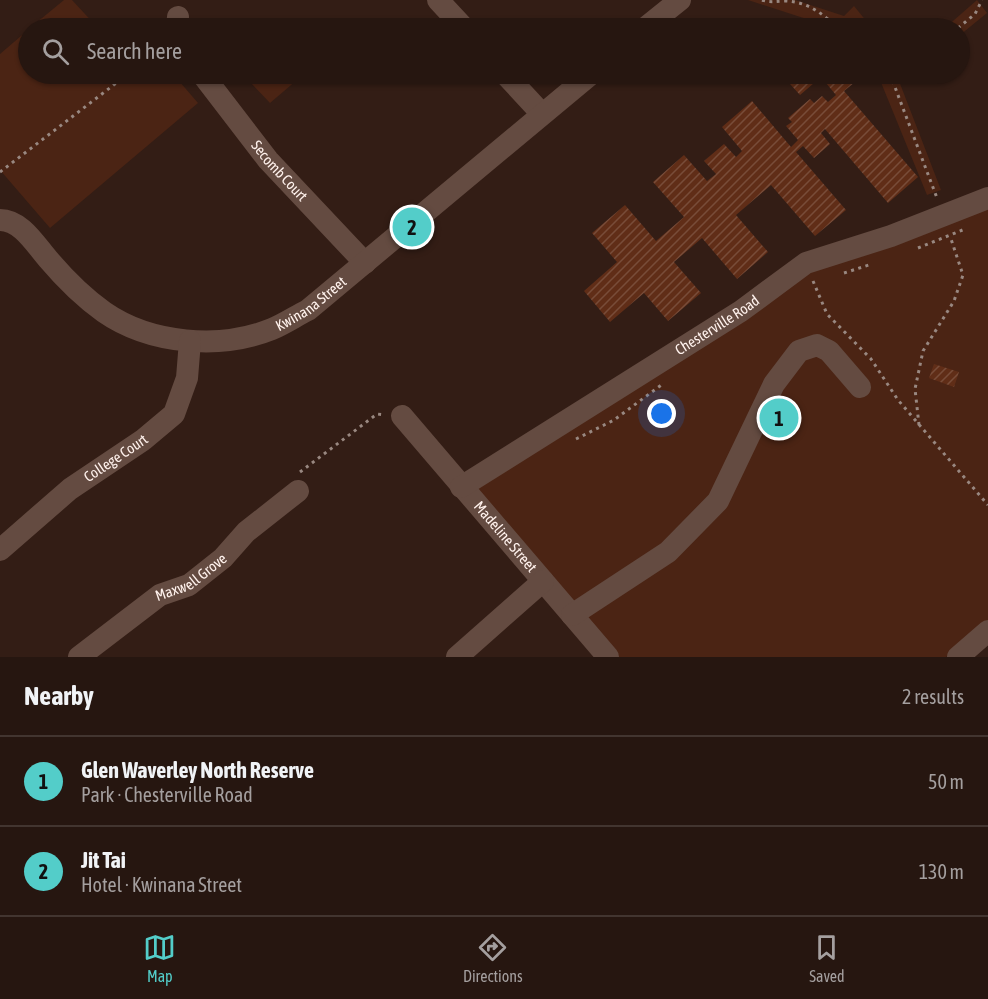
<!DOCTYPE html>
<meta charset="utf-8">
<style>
:root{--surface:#261610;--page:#32231e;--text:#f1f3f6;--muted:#a49f9f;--line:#423530;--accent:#53cdc9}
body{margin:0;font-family:"Asap Condensed",sans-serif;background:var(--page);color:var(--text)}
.you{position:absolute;left:662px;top:414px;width:21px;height:21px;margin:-15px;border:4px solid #fff;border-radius:50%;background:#1a73e8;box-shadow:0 0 0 9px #1a73e833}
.badge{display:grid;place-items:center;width:39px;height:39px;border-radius:50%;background:var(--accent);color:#111;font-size:20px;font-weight:700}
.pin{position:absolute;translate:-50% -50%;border:3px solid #fff;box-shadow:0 2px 6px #0006}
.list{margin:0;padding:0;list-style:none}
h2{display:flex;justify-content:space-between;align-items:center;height:78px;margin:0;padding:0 24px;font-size:26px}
h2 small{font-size:20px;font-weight:400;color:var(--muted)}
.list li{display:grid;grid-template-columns:39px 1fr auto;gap:18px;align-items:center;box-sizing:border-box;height:90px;padding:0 24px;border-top:2px solid var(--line)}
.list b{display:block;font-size:22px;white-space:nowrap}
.list p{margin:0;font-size:20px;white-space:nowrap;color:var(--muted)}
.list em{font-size:20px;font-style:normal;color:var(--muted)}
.icon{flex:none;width:33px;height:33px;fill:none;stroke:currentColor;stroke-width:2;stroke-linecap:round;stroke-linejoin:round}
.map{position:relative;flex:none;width:988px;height:657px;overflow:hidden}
.search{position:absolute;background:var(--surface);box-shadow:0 2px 4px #0004;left:18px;right:18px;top:18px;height:66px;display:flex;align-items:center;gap:15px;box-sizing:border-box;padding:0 21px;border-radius:33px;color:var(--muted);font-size:22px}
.sheet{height:258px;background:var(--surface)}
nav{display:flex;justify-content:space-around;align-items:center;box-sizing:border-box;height:84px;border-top:2px solid var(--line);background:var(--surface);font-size:16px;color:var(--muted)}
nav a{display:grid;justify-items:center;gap:3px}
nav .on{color:var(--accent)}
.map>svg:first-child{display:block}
</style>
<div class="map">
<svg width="988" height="657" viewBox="0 0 988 657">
<defs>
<pattern id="building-hatch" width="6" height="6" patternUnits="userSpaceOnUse" patternTransform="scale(1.5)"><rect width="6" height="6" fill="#602d17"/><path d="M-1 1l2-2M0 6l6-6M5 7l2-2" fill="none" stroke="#784c39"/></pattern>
</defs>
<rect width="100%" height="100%" fill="#331d15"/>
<path fill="#4b2414" d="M64,0H72L98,28H30Z
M748,0H795L844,16L854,6L872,28H829L825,25Z
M977,0L987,13L960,35V28H945Z
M28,30V74H173L198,103L50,228L0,170V54Z
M258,74H304L270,103L249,81Z
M873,74H909L899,81L941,190L927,195L880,80Z
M988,198V626L946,657H613L461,487L806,263Z"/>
<path fill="url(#building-hatch)" d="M781,74H865L844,91L918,177L888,203L825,129L821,133L830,144L814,158L803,146L796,152L846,210L815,236L771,185L736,215L768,252L737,279L702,238L674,262L701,293L668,321L644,293L610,322L584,291L617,262L592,233L625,205L656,241L684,217L653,182L684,155L707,181L716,174L704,161L724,144L736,157L742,151L722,127L752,101L791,147L798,140L786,126L792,122L788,118L810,99L814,103L822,96L828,102L836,95L821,77L800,95Z
M934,364L959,372L954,387L929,378Z"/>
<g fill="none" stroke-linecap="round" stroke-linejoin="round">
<path stroke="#998881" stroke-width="3" stroke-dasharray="3 4.5" stroke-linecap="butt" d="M762,0C771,3 777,1 786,1C808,2 823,14 838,28
M958,28L975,14L982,0
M890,74L937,198
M0,172L128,74
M918,248L965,229
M844,273L872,264
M813,281L827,314L871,359L898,400L988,505
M919,425L915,389L923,351L954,301L963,275L950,236
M576,439L614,420L664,383
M300,472L377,414L385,415"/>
<g stroke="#644b41" stroke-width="22">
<path d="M438,0L464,28"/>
<path d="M177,28L178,17"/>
<path d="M645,28L680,0"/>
<path id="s1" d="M202,74L268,160L365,263"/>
<path d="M505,74L542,114"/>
<path id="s2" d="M0,220C21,220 35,244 48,259C65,279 83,297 104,312C150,344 220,350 272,329C284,324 296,316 308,310L591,74"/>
<path id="s3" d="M402,416L608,657"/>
<path id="s4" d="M461,487L741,311L806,263L891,236L988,198"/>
<path id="s5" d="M0,550L70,489L143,440L174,414L187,378L190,341"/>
<path d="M572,615L668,552L718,501L774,384L799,351L817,345L829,351L860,387"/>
<path id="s6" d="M79,657L160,595L189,585L223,558L246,532L298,491"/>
<path d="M457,657L543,581"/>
<path d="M958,657L988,631"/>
</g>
</g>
<g text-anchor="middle" stroke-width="4.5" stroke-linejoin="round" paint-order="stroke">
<g font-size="15" fill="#fff2ed" stroke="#28140c">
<text dy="5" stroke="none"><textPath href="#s1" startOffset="124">Secomb Court</textPath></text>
<text dy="5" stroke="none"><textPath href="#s2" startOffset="363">Kwinana Street</textPath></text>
<text dy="5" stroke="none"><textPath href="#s4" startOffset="303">Chesterville Road</textPath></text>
<text dy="5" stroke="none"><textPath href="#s5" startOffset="148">College Court</textPath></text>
<text dy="5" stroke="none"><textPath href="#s3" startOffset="159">Madeline Street</textPath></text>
<text dy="5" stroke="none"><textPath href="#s6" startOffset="138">Maxwell Grove</textPath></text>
</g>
</g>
</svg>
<div class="you"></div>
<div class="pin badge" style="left:779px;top:418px">1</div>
<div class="pin badge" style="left:412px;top:227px">2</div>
<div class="search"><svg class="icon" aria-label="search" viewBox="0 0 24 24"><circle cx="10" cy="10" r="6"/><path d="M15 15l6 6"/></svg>Search here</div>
</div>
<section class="sheet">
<h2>Nearby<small>2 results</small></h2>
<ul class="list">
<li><span class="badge">1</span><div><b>Glen Waverley North Reserve</b><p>Park · Chesterville Road</p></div><em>50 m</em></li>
<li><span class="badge">2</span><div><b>Jit Tai</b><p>Hotel · Kwinana Street</p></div><em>130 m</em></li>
</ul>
</section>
<nav>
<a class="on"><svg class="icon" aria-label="map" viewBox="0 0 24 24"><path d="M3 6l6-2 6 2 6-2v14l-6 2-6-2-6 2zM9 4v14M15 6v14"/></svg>Map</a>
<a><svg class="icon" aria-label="directions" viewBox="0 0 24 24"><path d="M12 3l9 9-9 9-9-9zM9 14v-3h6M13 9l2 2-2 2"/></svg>Directions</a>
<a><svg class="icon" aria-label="saved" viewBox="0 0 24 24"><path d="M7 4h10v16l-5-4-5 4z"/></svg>Saved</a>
</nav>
